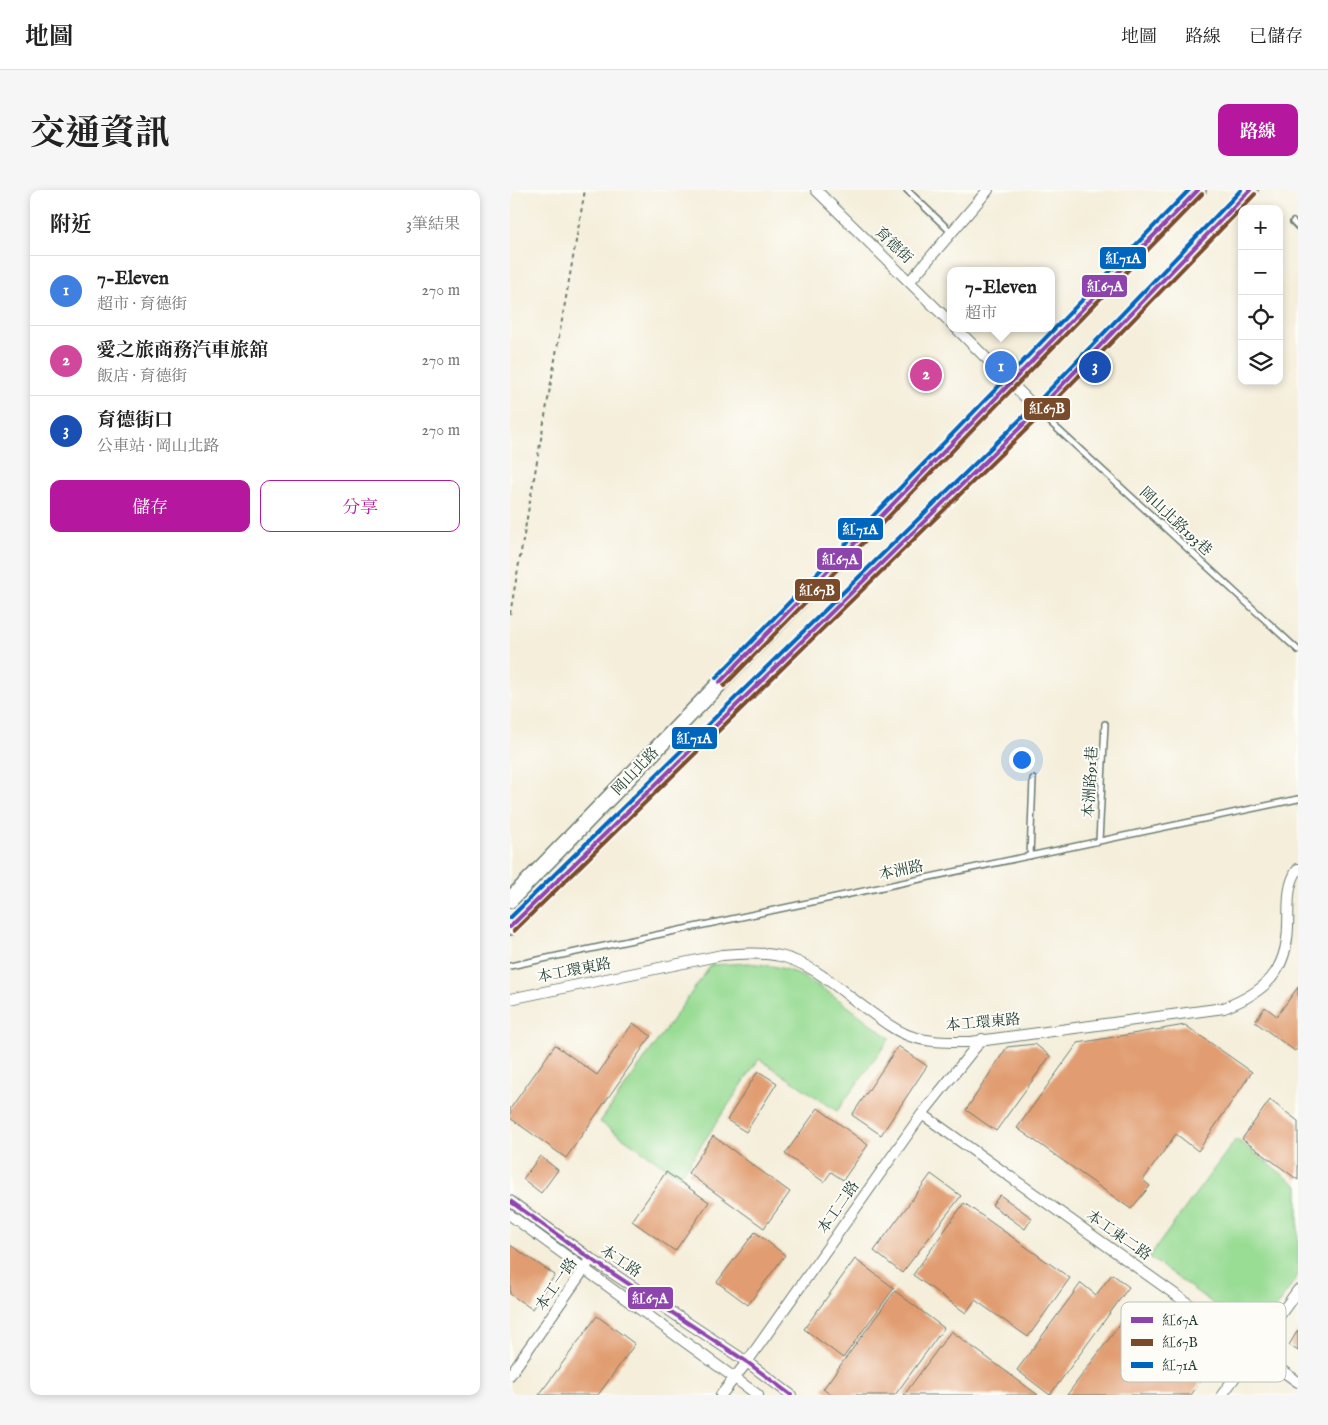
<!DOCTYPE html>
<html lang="zh-TW">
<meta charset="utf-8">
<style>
:root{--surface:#fff;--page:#f6f6f6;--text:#222;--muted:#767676;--line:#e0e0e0;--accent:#b5179e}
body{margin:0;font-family:"IM FELL English","Noto Serif TC",serif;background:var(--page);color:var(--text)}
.controls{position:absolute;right:15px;top:15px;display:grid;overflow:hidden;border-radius:10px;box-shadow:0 2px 8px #0003}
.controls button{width:45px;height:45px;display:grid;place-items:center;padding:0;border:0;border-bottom:1px solid var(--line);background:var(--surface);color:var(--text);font:25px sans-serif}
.you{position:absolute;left:511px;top:569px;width:18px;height:18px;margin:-12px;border:4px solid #fff;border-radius:50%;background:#1a73e8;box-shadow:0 0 0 8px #1a73e833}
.badge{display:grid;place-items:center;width:32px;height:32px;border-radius:50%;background:var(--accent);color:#fff;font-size:16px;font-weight:700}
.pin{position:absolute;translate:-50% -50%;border:2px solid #fff;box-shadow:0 1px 5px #0006}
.popup{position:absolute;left:437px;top:77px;width:108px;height:65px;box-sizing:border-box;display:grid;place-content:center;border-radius:10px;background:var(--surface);filter:drop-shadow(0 1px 4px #0005);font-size:16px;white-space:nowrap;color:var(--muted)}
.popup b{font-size:19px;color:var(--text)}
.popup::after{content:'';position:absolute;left:50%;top:100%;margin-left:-10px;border:10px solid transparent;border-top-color:var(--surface)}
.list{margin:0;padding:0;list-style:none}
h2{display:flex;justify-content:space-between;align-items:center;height:65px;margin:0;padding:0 20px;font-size:21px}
h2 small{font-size:16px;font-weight:400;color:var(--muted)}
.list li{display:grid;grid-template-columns:32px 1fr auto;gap:15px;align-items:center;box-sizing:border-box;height:70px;padding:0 20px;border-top:1px solid var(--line)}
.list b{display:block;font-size:19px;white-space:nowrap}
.list p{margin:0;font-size:16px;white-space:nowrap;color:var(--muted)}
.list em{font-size:16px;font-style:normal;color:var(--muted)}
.actions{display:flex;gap:10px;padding:15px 20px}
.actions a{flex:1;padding:11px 0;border:1px solid var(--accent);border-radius:10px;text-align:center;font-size:18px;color:var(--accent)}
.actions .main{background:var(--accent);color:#fff}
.icon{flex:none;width:28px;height:28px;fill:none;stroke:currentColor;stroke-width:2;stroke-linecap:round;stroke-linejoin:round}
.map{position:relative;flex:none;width:788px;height:1205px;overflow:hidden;border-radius:10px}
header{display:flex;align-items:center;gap:30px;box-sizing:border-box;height:70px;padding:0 25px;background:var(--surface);border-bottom:1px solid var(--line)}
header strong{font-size:24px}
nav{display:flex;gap:28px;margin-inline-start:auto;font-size:18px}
.intro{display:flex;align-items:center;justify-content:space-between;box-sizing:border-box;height:120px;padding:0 30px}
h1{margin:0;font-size:35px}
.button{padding:12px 22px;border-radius:10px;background:var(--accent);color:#fff;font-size:18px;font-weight:700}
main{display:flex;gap:30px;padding:0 30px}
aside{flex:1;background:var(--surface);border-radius:10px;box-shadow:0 2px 8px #0003}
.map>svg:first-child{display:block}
</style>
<header>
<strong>地圖</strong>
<nav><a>地圖</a><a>路線</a><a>已儲存</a></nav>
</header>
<div class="intro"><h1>交通資訊</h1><a class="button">路線</a></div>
<main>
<aside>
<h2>附近<small>3筆結果</small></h2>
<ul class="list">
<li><span class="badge" style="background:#3f7fe0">1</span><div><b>7-Eleven</b><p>超市 · 育德街</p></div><em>270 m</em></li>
<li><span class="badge" style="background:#d1479c">2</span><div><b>愛之旅商務汽車旅舘</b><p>飯店 · 育德街</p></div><em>270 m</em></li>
<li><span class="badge" style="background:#1a4fb4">3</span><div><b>育德街口</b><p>公車站 · 岡山北路</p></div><em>270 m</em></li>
</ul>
<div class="actions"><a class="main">儲存</a><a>分享</a></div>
</aside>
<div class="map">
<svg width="788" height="1205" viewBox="0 0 788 1205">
<rect width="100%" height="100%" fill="#fdfcf7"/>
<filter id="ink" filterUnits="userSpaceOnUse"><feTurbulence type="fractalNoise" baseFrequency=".02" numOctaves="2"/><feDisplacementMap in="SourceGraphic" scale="10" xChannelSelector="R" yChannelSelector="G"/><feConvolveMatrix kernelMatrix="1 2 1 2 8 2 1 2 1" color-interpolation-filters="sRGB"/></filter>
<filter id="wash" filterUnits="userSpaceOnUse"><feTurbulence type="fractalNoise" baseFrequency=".0096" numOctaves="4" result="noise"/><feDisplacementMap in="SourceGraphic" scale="20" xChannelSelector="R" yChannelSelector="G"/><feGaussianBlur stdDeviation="1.12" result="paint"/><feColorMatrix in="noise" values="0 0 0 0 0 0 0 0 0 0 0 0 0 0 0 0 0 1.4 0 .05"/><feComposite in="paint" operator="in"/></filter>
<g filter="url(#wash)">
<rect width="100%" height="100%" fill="#f4eeda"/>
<path fill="#99dc94" stroke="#5c8c64" d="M238,773C254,775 272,776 287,784C321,800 350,827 380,848L327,921L249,869L170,987L90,932L201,775Z
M726,949L788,996V1085L752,1140L738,1139L639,1067Z"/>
<g id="blocks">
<path fill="#e19d71" d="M788,797V858L785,861L745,832L755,817L767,826Z
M123,833L141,846L56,968L0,928V919L45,855L87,885Z
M675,835L742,882L688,961L666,944L633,990L640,996L621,1019L507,938L568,853Z
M525,854L540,866L486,941L456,920L497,857Z
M388,856L417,876L371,945L342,925Z
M248,881L267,893L236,942L217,930Z
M760,910L788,931V990L732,949Z
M308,918L358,955L333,990L321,982L314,992L275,964Z
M203,946L280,1002L254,1038L178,983Z
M30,966L48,980L31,1003L13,989Z
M156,982L199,1012L165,1061L122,1031Z
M421,984L451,1006L392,1083L364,1061Z
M490,1005L522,1028L515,1039L482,1015Z
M454,1013L560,1088L518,1147L465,1110L456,1123L403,1085Z
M245,1042L275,1065L238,1115L207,1092Z
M0,1055L45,1085L22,1119L0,1104Z
M345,1069L384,1098L333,1168L294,1139Z
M602,1084L619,1097L540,1205L507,1180L571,1093L586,1105Z
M385,1101L434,1138L385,1205H321L313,1199Z
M617,1125L696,1184L681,1205H557Z
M87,1126L125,1154L88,1205H29Z
M788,1140V1161L779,1155Z
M441,1141L528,1205H394Z"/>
</g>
</g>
<g filter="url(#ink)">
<use href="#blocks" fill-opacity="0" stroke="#6a7b6e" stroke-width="1"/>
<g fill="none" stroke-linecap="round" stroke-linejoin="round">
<g stroke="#6a7b6e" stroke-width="8">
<path id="lane" d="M397,0L441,42
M783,32L788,37
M528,221L788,460
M589,651L595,534
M520,666L523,589
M0,776L788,609"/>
</g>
<g stroke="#6a7b6e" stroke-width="12">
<path id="street" d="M306,0L441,133
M400,91L478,0
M446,138L528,220
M0,809L212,765C232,763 251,762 270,766C302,773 329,799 355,818C369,828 383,840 400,846C420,853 441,852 461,852L714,818C755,802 777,782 778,736C779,716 776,696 788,679
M412,924L788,1192
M0,1011L81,1069L237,1172L281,1205
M0,1025L248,1205
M0,1185L77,1075
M211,1205L237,1172L412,924L472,849
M712,1205L788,1100"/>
</g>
<g stroke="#6a7b6e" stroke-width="18">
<path id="primary" d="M0,710L688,0
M0,737L528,220L740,0"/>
</g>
<path stroke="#6a7b6e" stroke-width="2" stroke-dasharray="4 4" stroke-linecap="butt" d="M0,424L75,0"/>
<use href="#lane" stroke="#fff" stroke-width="5"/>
<use href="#street" stroke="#fff" stroke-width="10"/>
<use href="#primary" stroke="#fff" stroke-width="15"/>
<g stroke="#fdfcf7" stroke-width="8">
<path id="bus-1" d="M210,492L688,0
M0,737L528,220L740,0
M0,1011L81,1069L237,1172L281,1205"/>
</g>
<g stroke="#fdfcf7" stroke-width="8">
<path id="bus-2" d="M214,496L692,4
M4,741L532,224L745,4"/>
</g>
<g stroke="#fdfcf7" stroke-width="8">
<path id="bus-3" d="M206,488L679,0
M0,728L524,216L731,0"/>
</g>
<use href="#bus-1" stroke="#8e44ad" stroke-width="4"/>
<use href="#bus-2" stroke="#7a4b2a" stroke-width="4"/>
<use href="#bus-3" stroke="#0065bd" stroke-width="4"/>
</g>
</g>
<g text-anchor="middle" stroke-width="4" stroke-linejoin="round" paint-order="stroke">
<g font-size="15" fill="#1f3d34" stroke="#fdfcf7">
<text transform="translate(384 55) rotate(44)" y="5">育德街</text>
<text transform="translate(666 331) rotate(43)" y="5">岡山北路193巷</text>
<text transform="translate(125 581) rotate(-46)" y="5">岡山北路</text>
<text transform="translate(580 592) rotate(-87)" y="5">本洲路91巷</text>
<text transform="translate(391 680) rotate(-12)" y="5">本洲路</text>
<text transform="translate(64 780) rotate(-11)" y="5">本工環東路</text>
<text transform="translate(473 832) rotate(-5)" y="5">本工環東路</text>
<text transform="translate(328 1017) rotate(-55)" y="5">本工二路</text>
<text transform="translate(609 1045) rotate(35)" y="5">本工東二路</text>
<text transform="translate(111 1071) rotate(34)" y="5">本工路</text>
<text transform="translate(46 1094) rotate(-55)" y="5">本工一路</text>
</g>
</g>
<rect x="611" y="1112" width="165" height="80" rx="8" fill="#fdfcf7" stroke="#bac3bc" stroke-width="1"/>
<rect x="621" y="1127" width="22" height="6" fill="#8e44ad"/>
<rect x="621" y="1149" width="22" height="7" fill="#7a4b2a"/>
<rect x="621" y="1172" width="22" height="6" fill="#0065bd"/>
<g font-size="14" fill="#1f3d34">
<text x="652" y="1135">紅67A</text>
<text x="652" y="1157">紅67B</text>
<text x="652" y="1180">紅71A</text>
</g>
<g stroke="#fdfcf7" stroke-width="2">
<rect x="589" y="56" width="48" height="24" rx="5" fill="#0065bd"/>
<rect x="571" y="84" width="47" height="24" rx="5" fill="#8e44ad"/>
<rect x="513" y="207" width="48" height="24" rx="5" fill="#7a4b2a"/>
<rect x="327" y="327" width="47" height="24" rx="5" fill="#0065bd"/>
<rect x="306" y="357" width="47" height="24" rx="5" fill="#8e44ad"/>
<rect x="284" y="388" width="47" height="24" rx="5" fill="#7a4b2a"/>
<rect x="161" y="536" width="47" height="24" rx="5" fill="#0065bd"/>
<rect x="117" y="1096" width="47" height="24" rx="5" fill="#8e44ad"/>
</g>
<g font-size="14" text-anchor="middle" font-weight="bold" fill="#fff">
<text x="613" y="73">紅71A</text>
<text x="595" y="101">紅67A</text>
<text x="537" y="223">紅67B</text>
<text x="350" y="344">紅71A</text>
<text x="330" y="374">紅67A</text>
<text x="307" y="405">紅67B</text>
<text x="184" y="553">紅71A</text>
<text x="140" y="1113">紅67A</text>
</g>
</svg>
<div class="controls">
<button>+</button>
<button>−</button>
<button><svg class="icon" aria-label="locate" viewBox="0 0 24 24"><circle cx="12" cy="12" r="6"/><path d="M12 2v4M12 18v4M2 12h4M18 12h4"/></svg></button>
<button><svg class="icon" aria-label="layers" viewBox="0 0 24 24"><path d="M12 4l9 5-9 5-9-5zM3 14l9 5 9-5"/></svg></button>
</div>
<div class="you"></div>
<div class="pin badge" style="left:491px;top:177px;background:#3f7fe0">1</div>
<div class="popup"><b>7-Eleven</b>超市</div>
<div class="pin badge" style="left:416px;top:185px;background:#d1479c">2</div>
<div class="pin badge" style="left:585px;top:177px;background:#1a4fb4">3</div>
</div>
</main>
